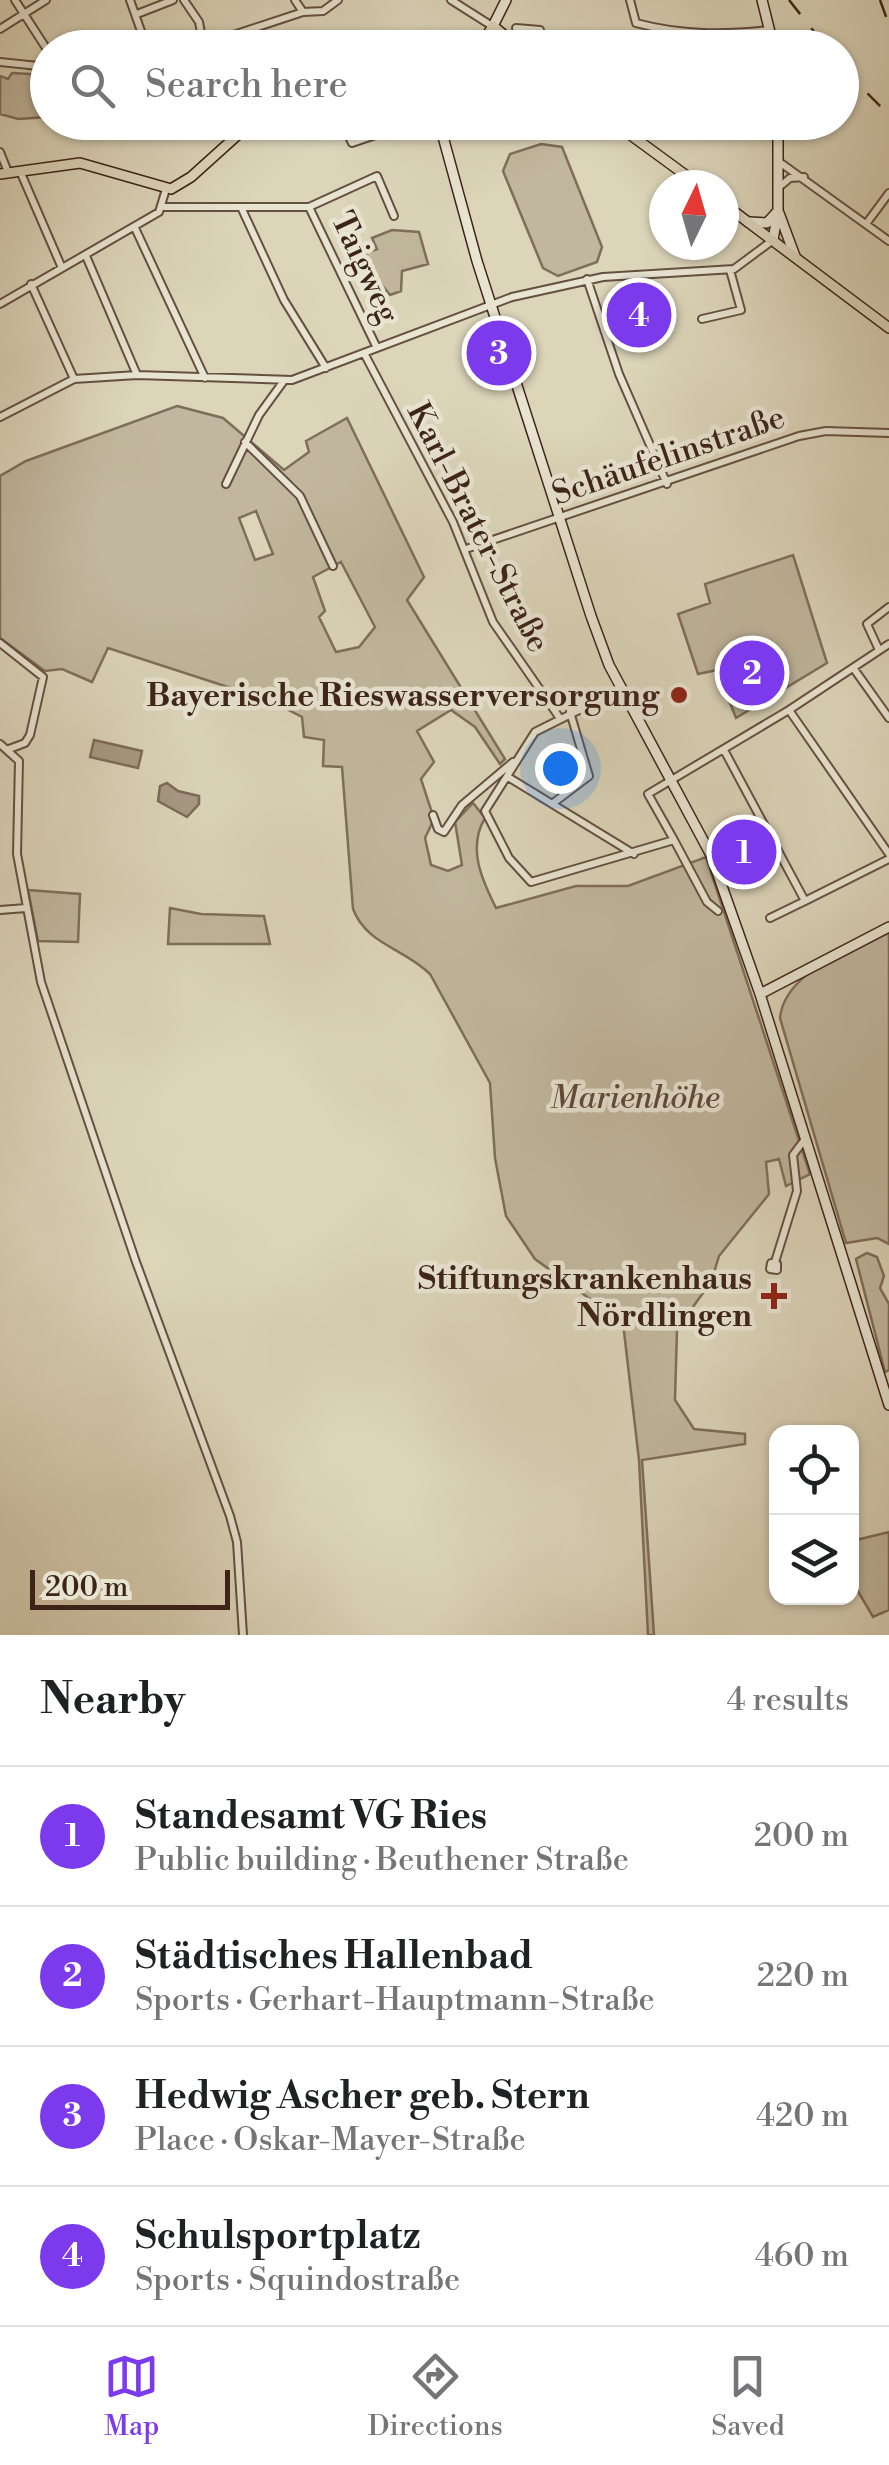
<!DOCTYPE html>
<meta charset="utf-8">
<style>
:root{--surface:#fff;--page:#f6f6f6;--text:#202124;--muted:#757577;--line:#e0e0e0;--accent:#7c3aed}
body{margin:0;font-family:"Libre Bodoni",serif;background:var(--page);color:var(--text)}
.controls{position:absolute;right:30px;bottom:30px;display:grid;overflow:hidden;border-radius:20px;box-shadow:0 2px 8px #0004}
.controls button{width:90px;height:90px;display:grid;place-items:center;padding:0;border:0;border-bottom:2px solid var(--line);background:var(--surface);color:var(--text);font:50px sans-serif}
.compass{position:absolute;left:649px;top:170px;width:90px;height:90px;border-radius:50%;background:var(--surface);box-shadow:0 2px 8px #0004;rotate:5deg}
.scale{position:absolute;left:30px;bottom:25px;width:200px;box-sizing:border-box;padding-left:10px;border:5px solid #3d2417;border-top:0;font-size:28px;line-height:35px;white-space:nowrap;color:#3d2417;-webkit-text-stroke:8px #e8e4d2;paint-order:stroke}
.you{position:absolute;left:560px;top:768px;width:35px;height:35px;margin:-25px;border:8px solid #fff;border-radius:50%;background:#1a73e8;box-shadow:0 0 0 15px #1a73e833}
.badge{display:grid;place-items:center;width:65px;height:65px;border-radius:50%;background:var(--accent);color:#fff;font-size:32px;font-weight:700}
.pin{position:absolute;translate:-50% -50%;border:5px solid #fff;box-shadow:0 2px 10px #0006}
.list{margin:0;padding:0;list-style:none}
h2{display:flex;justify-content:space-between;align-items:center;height:130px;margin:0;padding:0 40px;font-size:42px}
h2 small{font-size:32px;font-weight:400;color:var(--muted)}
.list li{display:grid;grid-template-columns:65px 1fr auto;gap:30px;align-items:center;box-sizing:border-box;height:140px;padding:0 40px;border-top:2px solid var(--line)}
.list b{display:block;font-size:38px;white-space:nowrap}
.list p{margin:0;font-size:32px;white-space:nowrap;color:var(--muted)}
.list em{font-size:32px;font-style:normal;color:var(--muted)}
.icon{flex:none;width:55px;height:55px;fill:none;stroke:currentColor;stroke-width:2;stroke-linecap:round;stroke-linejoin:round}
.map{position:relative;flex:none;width:889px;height:1635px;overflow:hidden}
.search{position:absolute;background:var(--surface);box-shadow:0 2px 8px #0004;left:30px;right:30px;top:30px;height:110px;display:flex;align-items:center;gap:25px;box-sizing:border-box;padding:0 35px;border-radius:55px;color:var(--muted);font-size:38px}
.sheet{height:690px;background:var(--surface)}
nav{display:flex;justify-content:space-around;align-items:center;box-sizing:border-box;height:140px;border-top:2px solid var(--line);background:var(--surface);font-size:28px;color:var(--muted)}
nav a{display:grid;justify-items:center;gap:5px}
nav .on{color:var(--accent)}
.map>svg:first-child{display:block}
</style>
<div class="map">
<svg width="889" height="1635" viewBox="0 0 889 1635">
<rect width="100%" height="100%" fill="#dcd5ba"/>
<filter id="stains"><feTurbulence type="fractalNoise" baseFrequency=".002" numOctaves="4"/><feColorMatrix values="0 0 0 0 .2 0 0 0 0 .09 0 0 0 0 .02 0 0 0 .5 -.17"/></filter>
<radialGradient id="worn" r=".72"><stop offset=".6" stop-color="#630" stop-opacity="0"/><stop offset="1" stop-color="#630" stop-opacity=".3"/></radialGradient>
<path fill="#c1b79e" stroke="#7f6e5a" stroke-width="2.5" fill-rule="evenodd" d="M12,73L47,75V117L18,119L0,114V76L8,79Z
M541,144L562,147L602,247L597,262L558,276L543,268L503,171L510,154Z
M392,230L419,232L428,264L402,271L401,291L390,295L377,279L360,285L347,261L377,249L372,238Z
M657,292L672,324L619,344L607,307Z
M177,406L223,418L284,470L309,452L306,441L347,418L424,577L407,600L505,759L500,764L475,727L451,710L417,731L434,762L421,779L434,819L425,838L431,865L448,871L462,865L455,822L473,803L485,818C467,848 482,880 496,908L576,886H628L706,857L810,1174L786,1186L779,1159L766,1162L769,1194L719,1256L711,1282L677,1329L675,1400L694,1429L745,1434V1444L642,1460L654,1635H648L639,1460L623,1323L535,1259L506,1216L495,1158L490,1083L430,974C404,948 367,945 353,909L342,767L323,766L324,740L304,737L302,717L271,701L108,648L92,682L62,669L45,671L0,638V476L26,461ZM256,511L273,554L255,560L239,518ZM341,562L375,627L359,647L336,652L319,617L325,611L313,577Z
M793,555L827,663L736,718L717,670L698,674L678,614L710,603L705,584Z
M28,890L80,894L78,942L38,941Z
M170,908L201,914L264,916L270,944H168Z
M889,927V1244L877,1238L846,1243L780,1018C784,972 853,949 889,927Z
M867,1253L877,1257L884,1276L880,1288L889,1304V1370L885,1372L856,1259Z
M889,1532V1610L873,1617L852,1581V1541Z"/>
<path fill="#a69983" stroke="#7c6a58" stroke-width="2.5" d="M94,740L142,751L138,768L90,757Z
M167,783L178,791L199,796V804L187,817L158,801L160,786Z"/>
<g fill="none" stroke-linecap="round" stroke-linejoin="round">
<g stroke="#655040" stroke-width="10">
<path id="street" d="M15,0L48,51
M130,0L147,48
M184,0L199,22L203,44
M295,0L303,12
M451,0L492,26
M630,0L636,23C681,35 723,35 769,30
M137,14L173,0
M516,28L540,30L531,48
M0,29L46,0
M203,45L303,12L323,11L338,0
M0,62L48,67
M342,122L352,143L405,125
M0,152L8,172
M778,161L889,241
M20,171L62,268
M778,188L790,178L804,177
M163,207H309L377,348
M241,207L284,300L326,368
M309,207L377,176L394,216
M866,224L889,193
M135,228L205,378
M86,256L137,375
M587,279L619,374L667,484
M31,284L74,379
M0,304L159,212L166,189
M702,319L741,310L730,270
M364,353L453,522L493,622L559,717
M0,417L74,379L137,375L292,380L512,297L603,277L734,269L773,240
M245,442L300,496L333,566
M226,484L259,415L283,382
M466,549L799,436L826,431L889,433
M0,643L43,677L30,735L25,743L9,749
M879,650L867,624L889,607
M854,669L889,718
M621,689L535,732L485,811L509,858L531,882L674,840L648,794L789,710L889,644
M789,710L889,854
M0,744L19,761L17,854L41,982L136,1262L230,1516L237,1542L243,1635
M724,750L805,901L770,918
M508,777L634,854
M552,804L589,776L570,712
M433,815L438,829L444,832L462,805L513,762
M674,840L707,902L718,911
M805,901L889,859
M0,910L26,908
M775,1262L797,1191L793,1155L805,1139
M771,1263L777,1264V1270L770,1269Z"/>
</g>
<g stroke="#3d2417" stroke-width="12">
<path id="secondary" d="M762,0L774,48
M493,26L506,0
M439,122L477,261L591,616L609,665L711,855L760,994L889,1405
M779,213L795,256
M748,222L767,223L776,213
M773,240L778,211V122
M760,994L889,927"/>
</g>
<g stroke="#3d2417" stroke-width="12">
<path id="primary" d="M479,48L493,26L520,48
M613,122L699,185
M0,174L80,163L171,189L191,177L252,122
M724,204L889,328"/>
</g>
<use href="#street" stroke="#e8e4d2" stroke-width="6"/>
<use href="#secondary" stroke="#e8e4d2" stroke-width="9"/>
<use href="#primary" stroke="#dcd5ba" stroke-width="9"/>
<path stroke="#3d2417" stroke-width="2.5" stroke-dasharray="18 18" stroke-linecap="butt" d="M789,0L827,48
M880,0L889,25
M842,68L889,115"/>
</g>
<g fill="#8f2418" stroke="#e8e4d2" stroke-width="4">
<circle cx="679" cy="695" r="10"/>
<path d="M769 1281h10v10h10v10h-10v10h-10v-10h-10v-10h10z"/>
</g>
<g text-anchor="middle" stroke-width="9" stroke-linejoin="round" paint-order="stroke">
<g font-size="32" fill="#3d2417" stroke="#e8e4d2">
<text transform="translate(366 267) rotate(65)" y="11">Taigweg</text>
<text transform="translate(668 455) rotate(-19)" y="11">Schäufelinstraße</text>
<text transform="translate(479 527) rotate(63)" y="11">Karl-Brater-Straße</text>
</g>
<g font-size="32" font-weight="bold" fill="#3d2417" stroke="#e8e4d2" text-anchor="end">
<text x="659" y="706">Bayerische Rieswasserversorgung</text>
<text x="752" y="1289">Stiftungskrankenhaus<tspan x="752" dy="37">Nördlingen</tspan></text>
</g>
<g font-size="32" font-style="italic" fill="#5e4939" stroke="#e8e4d2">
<text x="635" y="1108">Marienhöhe</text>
</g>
</g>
<rect width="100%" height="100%" filter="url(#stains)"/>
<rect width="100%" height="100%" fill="url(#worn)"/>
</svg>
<div class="controls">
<button><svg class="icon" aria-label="locate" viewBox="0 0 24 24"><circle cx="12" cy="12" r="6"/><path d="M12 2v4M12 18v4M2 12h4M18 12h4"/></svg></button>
<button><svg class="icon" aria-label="layers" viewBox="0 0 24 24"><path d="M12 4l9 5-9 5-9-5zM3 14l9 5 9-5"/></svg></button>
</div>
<svg class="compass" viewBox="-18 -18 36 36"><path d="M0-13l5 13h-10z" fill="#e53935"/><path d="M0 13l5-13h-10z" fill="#757577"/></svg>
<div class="scale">200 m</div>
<div class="you"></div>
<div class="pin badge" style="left:744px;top:852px">1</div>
<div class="pin badge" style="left:752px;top:673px">2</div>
<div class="pin badge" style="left:499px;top:353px">3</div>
<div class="pin badge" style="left:639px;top:315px">4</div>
<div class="search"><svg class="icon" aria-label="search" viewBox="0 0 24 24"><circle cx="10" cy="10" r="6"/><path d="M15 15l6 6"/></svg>Search here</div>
</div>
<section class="sheet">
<h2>Nearby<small>4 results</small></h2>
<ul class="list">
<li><span class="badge">1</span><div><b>Standesamt VG Ries</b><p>Public building · Beuthener Straße</p></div><em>200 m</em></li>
<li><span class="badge">2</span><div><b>Städtisches Hallenbad</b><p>Sports · Gerhart-Hauptmann-Straße</p></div><em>220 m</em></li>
<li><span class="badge">3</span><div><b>Hedwig Ascher geb. Stern</b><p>Place · Oskar-Mayer-Straße</p></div><em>420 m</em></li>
<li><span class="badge">4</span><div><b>Schulsportplatz</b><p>Sports · Squindostraße</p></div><em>460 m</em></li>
</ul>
</section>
<nav>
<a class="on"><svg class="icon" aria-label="map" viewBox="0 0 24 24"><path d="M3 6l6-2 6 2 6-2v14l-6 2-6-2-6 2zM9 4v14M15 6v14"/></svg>Map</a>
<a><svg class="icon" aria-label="directions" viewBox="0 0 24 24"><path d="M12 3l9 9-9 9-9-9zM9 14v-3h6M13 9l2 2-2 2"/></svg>Directions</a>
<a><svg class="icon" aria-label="saved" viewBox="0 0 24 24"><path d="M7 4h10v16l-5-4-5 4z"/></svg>Saved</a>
</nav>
